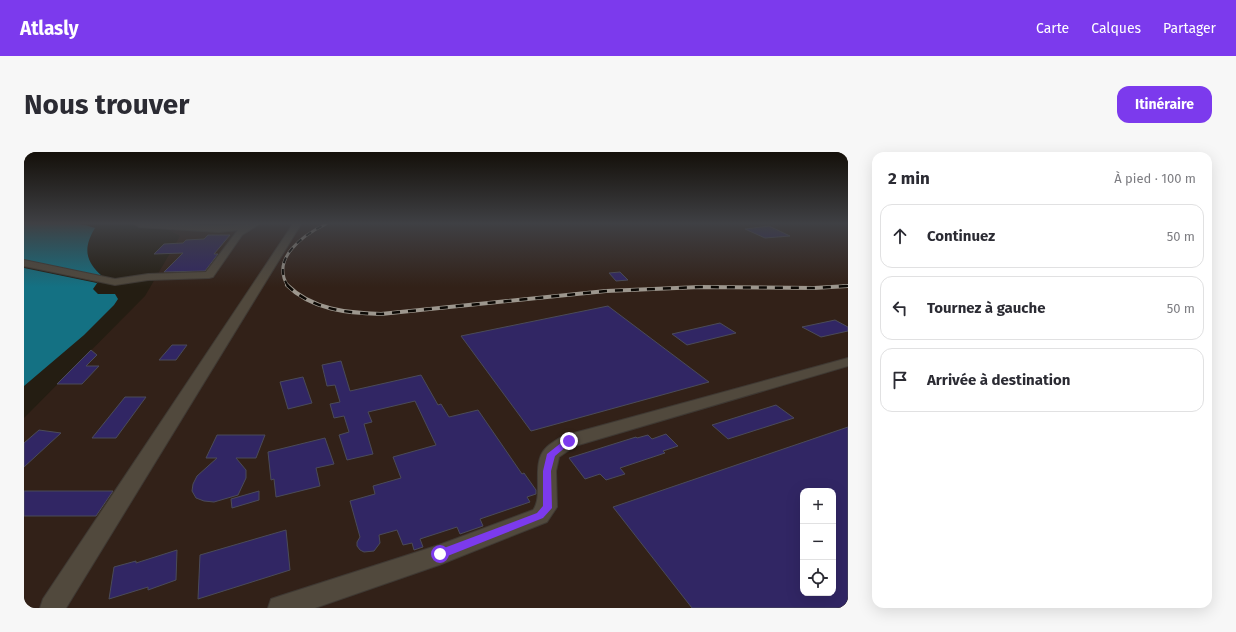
<!DOCTYPE html>
<html lang="fr">
<meta charset="utf-8">
<style>
:root{--surface:#fff;--page:#f7f7f7;--text:#2b2b33;--muted:#7c7c81;--line:#e1e1e2;--accent:#7c3aed}
body{margin:0;font-family:"Fira Sans",sans-serif;background:var(--page);color:var(--text)}
.controls{position:absolute;right:12px;bottom:12px;display:grid;overflow:hidden;border-radius:8px;box-shadow:0 4px 16px #0002}
.controls button{width:36px;height:36px;display:grid;place-items:center;padding:0;border:0;border-bottom:1px solid var(--line);background:var(--surface);color:var(--text);font:20px sans-serif}
.stop{position:absolute;width:12px;height:12px;margin:-9px;border:3px solid #7c3aed;border-radius:50%;background:#fff}
.stop.end{background:#7c3aed;border-color:#fff;box-shadow:0 1px 4px #0008}
.list{margin:0;padding:0;list-style:none}
h2{display:flex;justify-content:space-between;align-items:center;height:52px;margin:0;padding:0 16px;font-size:17px}
h2 small{font-size:13px;font-weight:400;color:var(--muted)}
.list li{display:grid;grid-template-columns:26px 1fr auto;gap:12px;align-items:center;box-sizing:border-box;height:64px;margin:0 8px 8px;padding:0 8px;border:1px solid var(--line);border-radius:12px}
.list b{display:block;font-size:15px;white-space:nowrap}
.list em{font-size:13px;font-style:normal;color:var(--muted)}
.icon{flex:none;width:22px;height:22px;fill:none;stroke:currentColor;stroke-width:2;stroke-linecap:round;stroke-linejoin:round}
.map{position:relative;flex:none;width:824px;height:456px;overflow:hidden;border-radius:12px}
header{display:flex;align-items:center;gap:24px;box-sizing:border-box;height:56px;padding:0 20px;background:var(--accent);color:#fff}
header strong{font-size:19px}
nav{display:flex;gap:22px;margin-inline-start:auto;font-size:14px}
.intro{display:flex;align-items:center;justify-content:space-between;box-sizing:border-box;height:96px;padding:0 24px}
h1{margin:0;font-size:28px}
.button{padding:10px 18px;border-radius:12px;background:var(--accent);color:#fff;font-size:14px;font-weight:700}
main{display:flex;gap:24px;padding:0 24px}
aside{flex:1;background:var(--surface);border-radius:12px;box-shadow:0 4px 16px #0002}
.map>svg:first-child{display:block}
</style>
<header>
<strong>Atlasly</strong>
<nav><a>Carte</a><a>Calques</a><a>Partager</a></nav>
</header>
<div class="intro"><h1>Nous trouver</h1><a class="button">Itinéraire</a></div>
<main>
<div class="map">
<svg width="824" height="456" viewBox="0 0 824 456">
<rect width="100%" height="100%" fill="#241d12"/>
<path fill="#322118" fill-rule="evenodd" d="M113,72H824V456H0V266L121,144L156,84L137,74ZM779,339H809V441H779Z"/>
<path fill="#147183" d="M0,72C22,72 50,68 71,76C59,96 61,109 78,124L69,137L74,142H91L94,147L90,153L60,183L0,234Z"/>
<path fill="#241d12" d="M0,109L78,124L73,131L0,116Z"/>
<path fill="#312664" stroke="#4b4b58" fill-rule="evenodd" d="M745,74L766,84L741,86L721,77Z
M184,83H206L190,102H194L181,119L140,120L159,101L130,102L140,92L159,91L162,88L180,87Z
M596,120L604,128L592,129L585,121Z
M584,154L685,230L507,279L437,184Z
M811,168L824,175V179L797,185L778,175Z
M696,171L712,181L663,193L648,182Z
M148,193H163L152,208H135Z
M67,198L73,203L62,214H75L58,232H33Z
M317,209L326,239L397,223L414,253L417,252L425,265L454,258L498,322L500,321L512,338V342L503,345L506,350L456,367L459,374L436,382L433,375L396,387L399,395L390,398L388,391L379,393L373,378L355,383L356,391L350,399L340,400L336,398L333,394V390L336,385L326,349L351,342L349,334L377,326L369,305L412,293L391,249L344,260L348,270L340,272L349,302L323,308L315,283L325,280L320,264L310,266L306,252L316,250L311,233L303,234L298,213Z
M279,225L288,251L264,257L256,230Z
M101,245H122L92,286H68Z
M752,253L770,266L704,287L688,273Z
M824,275V456H668L589,355ZM779,339H809V441H779Z
M15,278L37,281L0,315V291Z
M642,282L654,294L639,299L641,301L596,316L601,322L582,328L576,322L561,327L545,306L612,285L613,286L624,283L628,287Z
M193,283H241L232,306H212L222,318V326L214,343L190,350L180,349L172,346L168,339L169,332L173,324L193,306H182Z
M301,286L310,312L292,316L296,334L252,345L250,327L247,328L244,300Z
M0,339H89L72,364H0Z
M235,339V348L208,356L207,347Z
M262,378L266,418L174,447L176,403Z
M153,398L152,428L124,438V435L85,447L90,415L112,409V411Z"/>
<g fill="none" stroke-linecap="round" stroke-linejoin="round">
<g stroke="#3f3933" stroke-width="2">
<path id="minor" d="M111,72H150L195,74L235,72L218,83L189,125L185,126L124,128L91,133L0,114V108L91,127L124,122L182,120L214,78L195,80L115,75Z
M269,72H277L42,456H16L19,447Z
M824,206V214L551,294L535,305L532,319L533,355L523,370L415,413L291,456H244L247,447L256,444L415,393L509,358C520,344 507,312 521,297C525,292 533,288 539,284Z"/>
</g>
<use href="#minor" fill="#51493d" fill-rule="evenodd"/>
<g stroke="#9d978e" stroke-width="3">
<path id="rail-far1" d="M264,134C246,107 279,83 302,72
M819,134H824"/>
</g>
<g stroke="#9d978e" stroke-width="4">
<path id="rail" d="M263,133C288,158 324,161 357,162L582,139L676,135L790,136L824,134"/>
</g>
<use href="#rail-far1" stroke="#0b0804" stroke-width="2" stroke-dasharray="6" stroke-linecap="butt"/>
<use href="#rail" stroke="#0b0804" stroke-width="2.5" stroke-dasharray="8" stroke-linecap="butt"/>
</g>
<linearGradient id="sky" x2="0" y2="1"><stop stop-color="#14100a"/><stop offset="0.53" stop-color="#3f4044"/><stop offset="1" stop-color="#3f4044" stop-opacity="0"/></linearGradient>
<rect width="824" height="135" fill="url(#sky)"/>
<path fill="#7c3aed" d="M542,287H545L549,289L531,304L527,319L528,356L519,366L416,407L412,406L411,402L412,399L513,361L519,354V319L523,302Z"/>
</svg>
<div class="controls">
<button>+</button>
<button>−</button>
<button><svg class="icon" aria-label="locate" viewBox="0 0 24 24"><circle cx="12" cy="12" r="6"/><path d="M12 2v4M12 18v4M2 12h4M18 12h4"/></svg></button>
</div>
<div class="stop" style="left:416px;top:402px"></div>
<div class="stop end" style="left:545px;top:289px"></div>
</div>
<aside>
<h2>2 min<small>À pied · 100 m</small></h2>
<ul class="list">
<li><svg class="icon" aria-label="ahead" viewBox="0 0 24 24"><path d="M12 20V5M6 11l6-6 6 6"/></svg><div><b>Continuez</b></div><em>50 m</em></li>
<li><svg class="icon" aria-label="left" viewBox="0 0 24 24"><path d="M17 20v-9H6M10 6l-5 5 5 5"/></svg><div><b>Tournez à gauche</b></div><em>50 m</em></li>
<li><svg class="icon" aria-label="arrive" viewBox="0 0 24 24"><path d="M6 21V4h12l-3 4 3 4H6"/></svg><div><b>Arrivée à destination</b></div></li>
</ul>
</aside>
</main>
